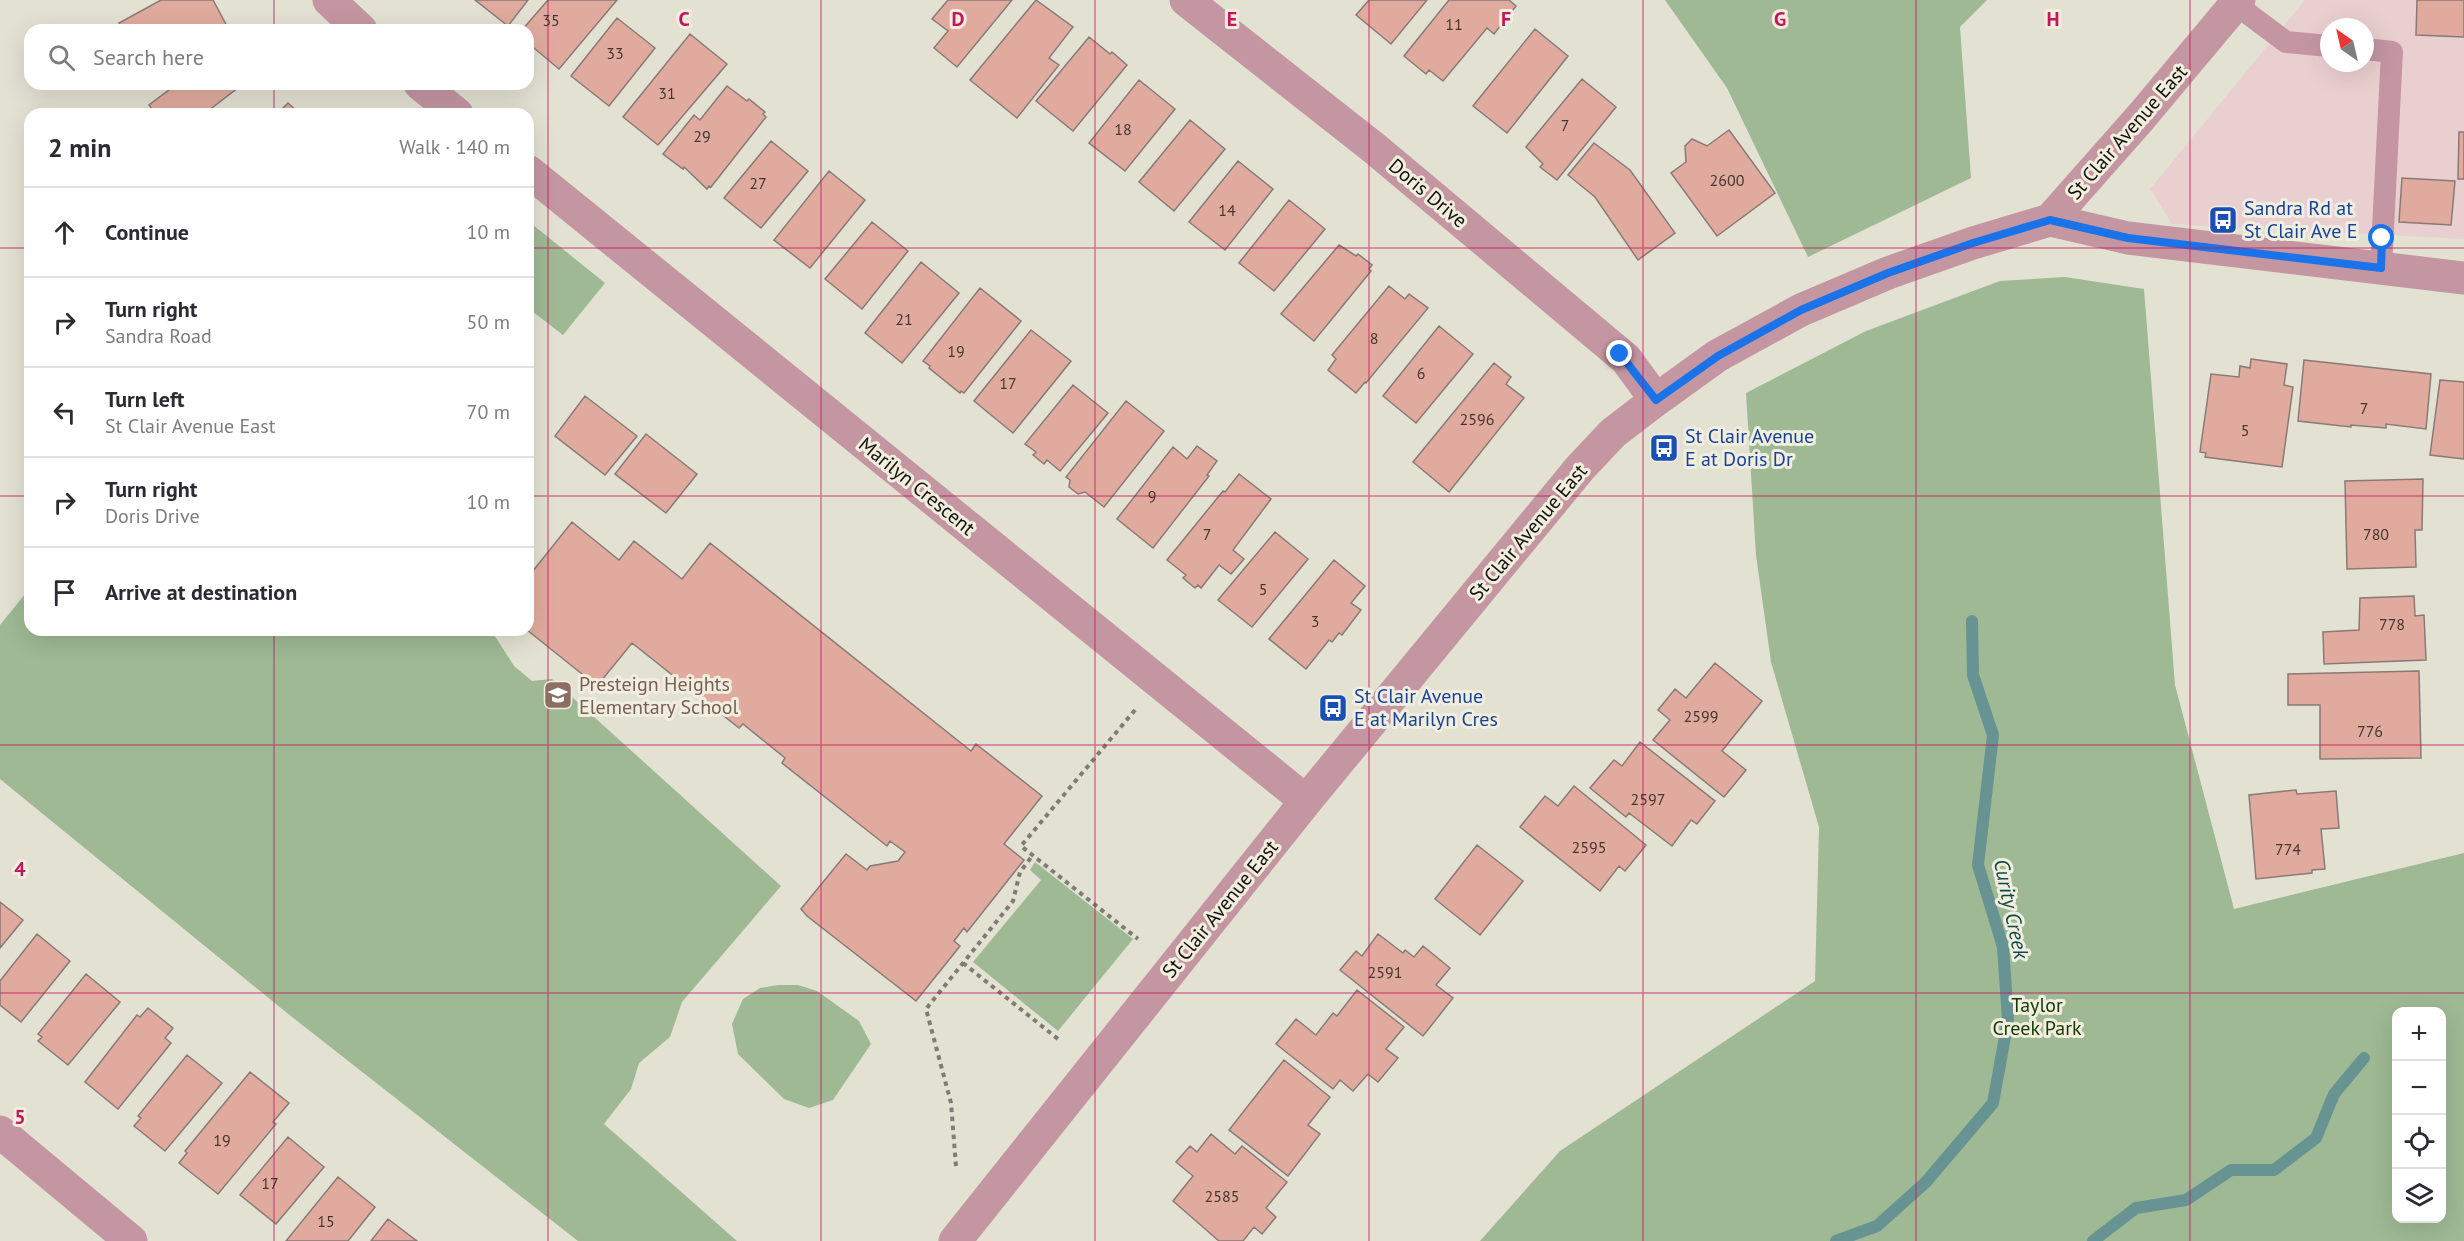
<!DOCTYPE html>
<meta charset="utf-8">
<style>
:root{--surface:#fff;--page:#f7f7f7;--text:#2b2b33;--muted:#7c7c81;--line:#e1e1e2}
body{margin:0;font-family:"PT Sans",sans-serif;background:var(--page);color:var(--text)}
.controls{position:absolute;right:18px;bottom:18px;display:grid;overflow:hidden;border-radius:12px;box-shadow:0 6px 24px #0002}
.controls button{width:54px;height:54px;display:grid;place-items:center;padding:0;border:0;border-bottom:2px solid var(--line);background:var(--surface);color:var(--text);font:30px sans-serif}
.compass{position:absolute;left:2320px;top:18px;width:54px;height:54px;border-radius:50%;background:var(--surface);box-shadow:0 6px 24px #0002;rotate:326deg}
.stop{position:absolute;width:18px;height:18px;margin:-14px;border:4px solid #1a73e8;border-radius:50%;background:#fff}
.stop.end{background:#1a73e8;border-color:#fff;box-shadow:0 2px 6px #0008}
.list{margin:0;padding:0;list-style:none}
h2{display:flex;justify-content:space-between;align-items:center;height:78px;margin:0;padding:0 24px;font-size:26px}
h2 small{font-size:20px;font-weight:400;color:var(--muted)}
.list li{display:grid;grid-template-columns:39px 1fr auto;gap:18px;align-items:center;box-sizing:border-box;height:90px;padding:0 24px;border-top:2px solid var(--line)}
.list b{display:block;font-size:22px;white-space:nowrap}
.list p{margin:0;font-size:20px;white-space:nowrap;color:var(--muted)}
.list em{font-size:20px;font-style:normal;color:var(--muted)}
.icon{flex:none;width:33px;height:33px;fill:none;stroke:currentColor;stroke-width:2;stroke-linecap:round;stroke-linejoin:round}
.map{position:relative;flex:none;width:2464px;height:1241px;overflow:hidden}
.search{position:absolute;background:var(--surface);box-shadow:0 6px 24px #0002;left:24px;top:24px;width:510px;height:66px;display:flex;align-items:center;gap:15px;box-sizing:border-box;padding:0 21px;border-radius:18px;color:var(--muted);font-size:22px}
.panel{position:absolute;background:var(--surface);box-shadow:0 6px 24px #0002;left:24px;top:108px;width:510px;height:528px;border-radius:18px}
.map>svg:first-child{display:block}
</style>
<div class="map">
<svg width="2464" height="1241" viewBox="0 0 2464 1241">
<rect width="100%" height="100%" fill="#e3e1d2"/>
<path fill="#eacfd0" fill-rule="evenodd" d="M2305,0H2464V239L2172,224L2150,189ZM2329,27H2365V63H2329Z"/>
<path fill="#9fb994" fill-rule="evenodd" d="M1665,0H1987L1960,27L1971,178L1808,257L1727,88Z
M528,221L605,283L563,335L528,308Z
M2065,277L2144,289L2175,685L2234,909L2464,853V1241H1480L1560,1151L1815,981L1819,827L1771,662L1756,555L1746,393L1866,331L2000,281ZM2396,1012H2442V1218H2396Z
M30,588V630H491L514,666L532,681L552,679L781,886L682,1002L670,1037L639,1063L631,1089L604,1124L737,1241H578L287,1013L0,779V625Z
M1035,862L1133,939L1058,1031L973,962L1041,880L1030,870Z
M778,985H798L817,991L859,1021L871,1044L833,1100L809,1108L784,1099L738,1054L732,1024L743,999L760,988Z"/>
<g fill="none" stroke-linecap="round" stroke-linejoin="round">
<path stroke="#679493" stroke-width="12" d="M1836,1241L1877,1226L1926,1182L1993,1103L2008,1020L2003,947L1978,865L1993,735L1973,675L1972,621
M2093,1241L2136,1208L2186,1200L2231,1170H2274L2316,1138L2334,1094L2364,1058"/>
</g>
<path fill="#e0ab9e" stroke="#897a77" stroke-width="1.5" d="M161,0H213L229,30H122L119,23Z
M475,0H528L508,26Z
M548,0H617L559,69L528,43V30H522Z
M948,0H1012L957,67L934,48L948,31L932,19Z
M1036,0L1073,27L1049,58L1059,65L1017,118L970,80Z
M1369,0H1427L1391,44L1356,15Z
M1449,0H1509L1516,6L1494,34L1487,28L1443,81L1429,70L1426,74L1404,56Z
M2417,0H2464V37L2416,35Z
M617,18L655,48L609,106L571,76Z
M1535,29L1568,56L1507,133L1473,106Z
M690,34L727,64L658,145L623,117Z
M1089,37L1110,54L1112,52L1127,65L1073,131L1036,101Z
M1582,79L1616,107L1557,180L1540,167L1543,164L1526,147Z
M1139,80L1175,109L1125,171L1089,143Z
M177,84H243L204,114H156L149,105Z
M727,86L747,101L749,99L765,112L763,114L766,117L711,187L709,186L707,189L684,167L683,169L663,154L694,115L700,120Z
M288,103L300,114H277Z
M1190,120L1225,149L1174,211L1139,182Z
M1729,130L1775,193L1717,236L1671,173L1686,162L1685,146L1692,139L1707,146Z
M2459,132H2464V179H2458Z
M771,141L808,171L761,228L724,198Z
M1594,143L1630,170L1675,233L1638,260L1595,197L1568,175Z
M1238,161L1273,189L1225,250L1189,222Z
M829,171L865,200L810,268L774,240Z
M2402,178L2455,181L2451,225L2399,222Z
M1289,200L1325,229L1274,291L1239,263Z
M872,222L908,251L862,309L825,279Z
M1339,245L1356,256L1358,254L1372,265L1369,269L1371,271L1314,341L1281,314Z
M921,262L959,293L902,363L865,333Z
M1389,286L1405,299L1409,294L1428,308L1366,383L1365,382L1356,393L1328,370L1336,359L1332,355Z
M980,288L1021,321L964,393L961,391L960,393L929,368L930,366L923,361Z
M1439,326L1473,354L1416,423L1383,396Z
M1031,330L1071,361L1013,433L974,401Z
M2251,359L2287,364L2284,385L2293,387L2282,467L2205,457L2206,453L2200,452L2211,374L2239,377L2240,366L2250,368Z
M2304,360L2431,374L2426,429L2386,424V428L2351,425V427L2298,421Z
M1494,363L1511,377L1506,384L1524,398L1449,492L1413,462Z
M2440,380L2464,382V459L2430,455Z
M1073,385L1108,413L1060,471L1047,460L1044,464L1033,455L1036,452L1025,444Z
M585,396L637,436L605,475L555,436Z
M1126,401L1164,431L1104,507L1085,492L1078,494L1069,487L1070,480L1066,477Z
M646,434L697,474L666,513L615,474Z
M1197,446L1217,461L1207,475L1209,476L1153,548L1117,519L1173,447L1187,459Z
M1239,474L1271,499L1233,550L1244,559L1231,574L1219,565L1201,588L1198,585L1195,588L1183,578L1186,575L1167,560L1223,491L1225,492Z
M2423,479L2422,530H2415L2416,567L2347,569L2345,481Z
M572,522L619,560L634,541L682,579L710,543L971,751L976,744L1042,796L1004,844L1024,860L967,932L964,928L954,941L960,946L916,1001L807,916L801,909L846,854L867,870L870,866L898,861L905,852L890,841L887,846L782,763L785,758L743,724L739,728L632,643L597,686L527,630L528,577Z
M1275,532L1308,559L1252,627L1218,600Z
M1334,560L1365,586L1351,603L1361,610L1342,635L1339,633L1332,642L1329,640L1306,669L1269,639Z
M2414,596L2415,616L2424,615L2426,660L2324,664L2323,632L2359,630L2360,598Z
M1715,663L1762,701L1722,751L1746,770L1724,797L1653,740L1670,720L1658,710L1675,689L1686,698Z
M2419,671L2421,758L2320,759V705H2288V674Z
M1640,742L1715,801L1697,824L1691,820L1672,846L1629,813L1626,817L1590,788L1614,760L1622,766Z
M1574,786L1646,845L1625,871L1619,866L1600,891L1520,827L1545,796L1558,806Z
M2296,790L2297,794L2336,791L2339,828L2321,829L2325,869L2312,870V873L2256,879L2249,795Z
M1477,845L1523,881L1480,935L1435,899Z
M0,902L23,920L0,948Z
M37,934L70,961L21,1022L0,1005V981Z
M1378,934L1403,953L1405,950L1414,957L1423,946L1450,968L1436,985L1453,998L1423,1036L1340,970L1356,951L1362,956Z
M86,974L120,1002L68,1065L38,1041L42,1037L38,1034Z
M1357,990L1404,1027L1386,1049L1398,1058L1378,1082L1368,1074L1353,1091L1340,1080L1333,1089L1276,1044L1296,1019L1316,1035L1333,1013L1337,1016Z
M148,1008L173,1028L165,1038L171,1043L118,1109L85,1082L137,1015L140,1017Z
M187,1055L222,1083L165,1151L134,1126L141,1118L138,1116Z
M1284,1060L1330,1097L1308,1125L1320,1134L1288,1176L1229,1130Z
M250,1072L289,1103L273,1122L276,1124L218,1194L179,1163L187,1153L185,1151Z
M1211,1134L1235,1154L1242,1146L1287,1182L1266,1208L1276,1217L1262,1234L1254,1227L1243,1241H1219L1173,1201L1193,1176L1176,1162L1190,1146L1197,1152Z
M288,1137L324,1167L276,1224L240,1195Z
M338,1177L375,1207L348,1241H286Z
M388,1219L417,1241H371Z"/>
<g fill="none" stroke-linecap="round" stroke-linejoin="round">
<path stroke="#7f7d73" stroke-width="4" stroke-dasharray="4.5 4.5" stroke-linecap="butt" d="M1135,710L1021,846L1138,939
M963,963L1058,1039
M956,1166L951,1103L926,1009L1013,901L1020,872L1033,855"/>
<path stroke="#c496a2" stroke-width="22" d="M2235,4L2286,42L2329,46
M2365,49L2392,52L2381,268"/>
<path stroke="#c496a2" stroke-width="33" d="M329,0L361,30
M1186,0L1374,148L1626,359L1656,400
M420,84L457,114
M528,171L1306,801
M2050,220L2128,238L2464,278
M0,1132L131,1241
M955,1241L1306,801L1580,468L1613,433L1656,400L1717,356L1801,310L1888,273L1973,243L2050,220L2141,117L2239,0"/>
</g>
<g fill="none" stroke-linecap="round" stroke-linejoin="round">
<path stroke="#1a73e8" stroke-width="8" d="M1620,354L1656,400L1718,356L1801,310L1888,273L1973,243L2050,220L2128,238L2381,268L2382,238"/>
</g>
<path fill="none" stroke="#c2185b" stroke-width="1.5" stroke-opacity="0.55" d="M274,0V30M548,0V1241M821,0V1241M1095,0V1241M1369,0V1241M1643,0V1241M1916,0V1241M2190,0V1241M274,84V114M0,248H30M528,248H2464M0,496H30M528,496H2464M274,630V1241M0,745H2464M0,993H2464"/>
<defs>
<g id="bus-square" transform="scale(1.5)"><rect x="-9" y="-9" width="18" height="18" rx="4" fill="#1a4fb4" stroke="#f1eedf"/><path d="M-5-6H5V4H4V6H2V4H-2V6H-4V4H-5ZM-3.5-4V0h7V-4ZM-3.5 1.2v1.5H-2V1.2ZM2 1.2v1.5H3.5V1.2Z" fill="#fff"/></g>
<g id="school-square" transform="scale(1.5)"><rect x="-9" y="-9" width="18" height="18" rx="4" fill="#8d6e63" stroke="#f1eedf"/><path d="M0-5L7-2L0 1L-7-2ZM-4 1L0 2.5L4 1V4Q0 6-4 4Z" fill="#fff"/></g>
</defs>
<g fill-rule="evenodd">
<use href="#bus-square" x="2223" y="220"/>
<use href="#bus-square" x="1664" y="448"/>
<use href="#school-square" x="558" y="695"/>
<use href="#bus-square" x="1333" y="708"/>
</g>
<g text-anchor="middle" stroke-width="6" stroke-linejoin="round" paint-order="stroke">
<g font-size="16" fill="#453730">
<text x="551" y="26">35</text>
<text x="1454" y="30">11</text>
<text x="615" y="59">33</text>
<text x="667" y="99">31</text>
<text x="1565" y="131">7</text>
<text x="1123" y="135">18</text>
<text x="702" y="142">29</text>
<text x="1727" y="186">2600</text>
<text x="758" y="189">27</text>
<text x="1227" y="216">14</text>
<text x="904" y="325">21</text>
<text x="1374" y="344">8</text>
<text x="956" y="357">19</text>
<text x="1421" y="379">6</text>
<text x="1008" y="389">17</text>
<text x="2364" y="414">7</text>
<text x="1477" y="425">2596</text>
<text x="2245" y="436">5</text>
<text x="1152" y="502">9</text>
<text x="1207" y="540">7</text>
<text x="2376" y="540">780</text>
<text x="1263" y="595">5</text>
<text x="1315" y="627">3</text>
<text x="2392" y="630">778</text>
<text x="1701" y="722">2599</text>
<text x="2370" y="737">776</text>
<text x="1648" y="805">2597</text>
<text x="1589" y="853">2595</text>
<text x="2288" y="855">774</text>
<text x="1385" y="978">2591</text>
<text x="222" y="1146">19</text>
<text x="270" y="1189">17</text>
<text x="1222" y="1202">2585</text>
<text x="326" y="1227">15</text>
</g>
<g font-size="20" fill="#11100b" stroke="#f1eedf">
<text transform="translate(2127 132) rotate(-49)" y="7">St Clair Avenue East</text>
<text transform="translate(1428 193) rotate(40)" y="7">Doris Drive</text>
<text transform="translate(917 486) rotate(39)" y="7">Marilyn Crescent</text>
<text transform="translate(1528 532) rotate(-50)" y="7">St Clair Avenue East</text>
<text transform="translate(1220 909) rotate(-51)" y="7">St Clair Avenue East</text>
</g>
<g font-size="20" fill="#164399" stroke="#f1eedf" text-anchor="start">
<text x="2244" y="215">Sandra Rd at<tspan x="2244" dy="23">St Clair Ave E</tspan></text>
<text x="1685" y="443">St Clair Avenue<tspan x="1685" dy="23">E at Doris Dr</tspan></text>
<text x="1354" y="703">St Clair Avenue<tspan x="1354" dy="23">E at Marilyn Cres</tspan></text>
</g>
<g font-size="20" fill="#785e54" stroke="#f1eedf" text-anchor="start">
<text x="579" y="691">Presteign Heights<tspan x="579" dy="23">Elementary School</tspan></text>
</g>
<g font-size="20" fill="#143900" stroke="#f1eedf">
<text x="2037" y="1012">Taylor<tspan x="2037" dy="23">Creek Park</tspan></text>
</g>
<g font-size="21" font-style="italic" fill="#0d494a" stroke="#f1eedf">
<text transform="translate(2011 909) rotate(78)" y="7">Curity Creek</text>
</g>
</g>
<g font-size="20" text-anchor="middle" font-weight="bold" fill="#c2185b" stroke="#f1eedf" stroke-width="6" stroke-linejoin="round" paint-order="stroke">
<text x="684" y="26">C</text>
<text x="958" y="26">D</text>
<text x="1232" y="26">E</text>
<text x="1506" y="26">F</text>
<text x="1780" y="26">G</text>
<text x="2053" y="26">H</text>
<text x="20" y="876">4</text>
<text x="20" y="1124">5</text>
</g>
</svg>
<div class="controls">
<button>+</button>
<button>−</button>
<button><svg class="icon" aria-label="locate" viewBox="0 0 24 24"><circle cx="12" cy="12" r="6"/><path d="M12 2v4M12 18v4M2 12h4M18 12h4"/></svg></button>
<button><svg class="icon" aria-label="layers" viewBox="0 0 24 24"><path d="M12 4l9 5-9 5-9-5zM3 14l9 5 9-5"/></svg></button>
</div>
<svg class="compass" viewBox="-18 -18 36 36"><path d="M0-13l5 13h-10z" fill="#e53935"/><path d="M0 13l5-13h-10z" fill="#7c7c81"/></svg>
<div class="stop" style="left:2382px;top:238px"></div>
<div class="stop end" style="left:1620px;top:354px"></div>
<div class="search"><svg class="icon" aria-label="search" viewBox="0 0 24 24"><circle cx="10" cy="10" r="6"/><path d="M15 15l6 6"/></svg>Search here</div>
<section class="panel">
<h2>2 min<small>Walk · 140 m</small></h2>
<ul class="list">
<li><svg class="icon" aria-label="ahead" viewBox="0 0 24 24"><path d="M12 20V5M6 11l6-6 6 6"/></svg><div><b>Continue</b></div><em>10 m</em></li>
<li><svg class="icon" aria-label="right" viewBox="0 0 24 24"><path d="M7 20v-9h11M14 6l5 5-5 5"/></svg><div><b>Turn right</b><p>Sandra Road</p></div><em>50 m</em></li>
<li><svg class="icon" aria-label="left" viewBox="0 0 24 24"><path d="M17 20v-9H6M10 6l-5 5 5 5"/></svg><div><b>Turn left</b><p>St Clair Avenue East</p></div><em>70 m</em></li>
<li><svg class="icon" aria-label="right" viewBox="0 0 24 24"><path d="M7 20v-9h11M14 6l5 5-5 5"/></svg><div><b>Turn right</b><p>Doris Drive</p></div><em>10 m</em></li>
<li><svg class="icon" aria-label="arrive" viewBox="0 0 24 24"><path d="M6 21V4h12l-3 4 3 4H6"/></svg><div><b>Arrive at destination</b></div></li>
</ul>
</section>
</div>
